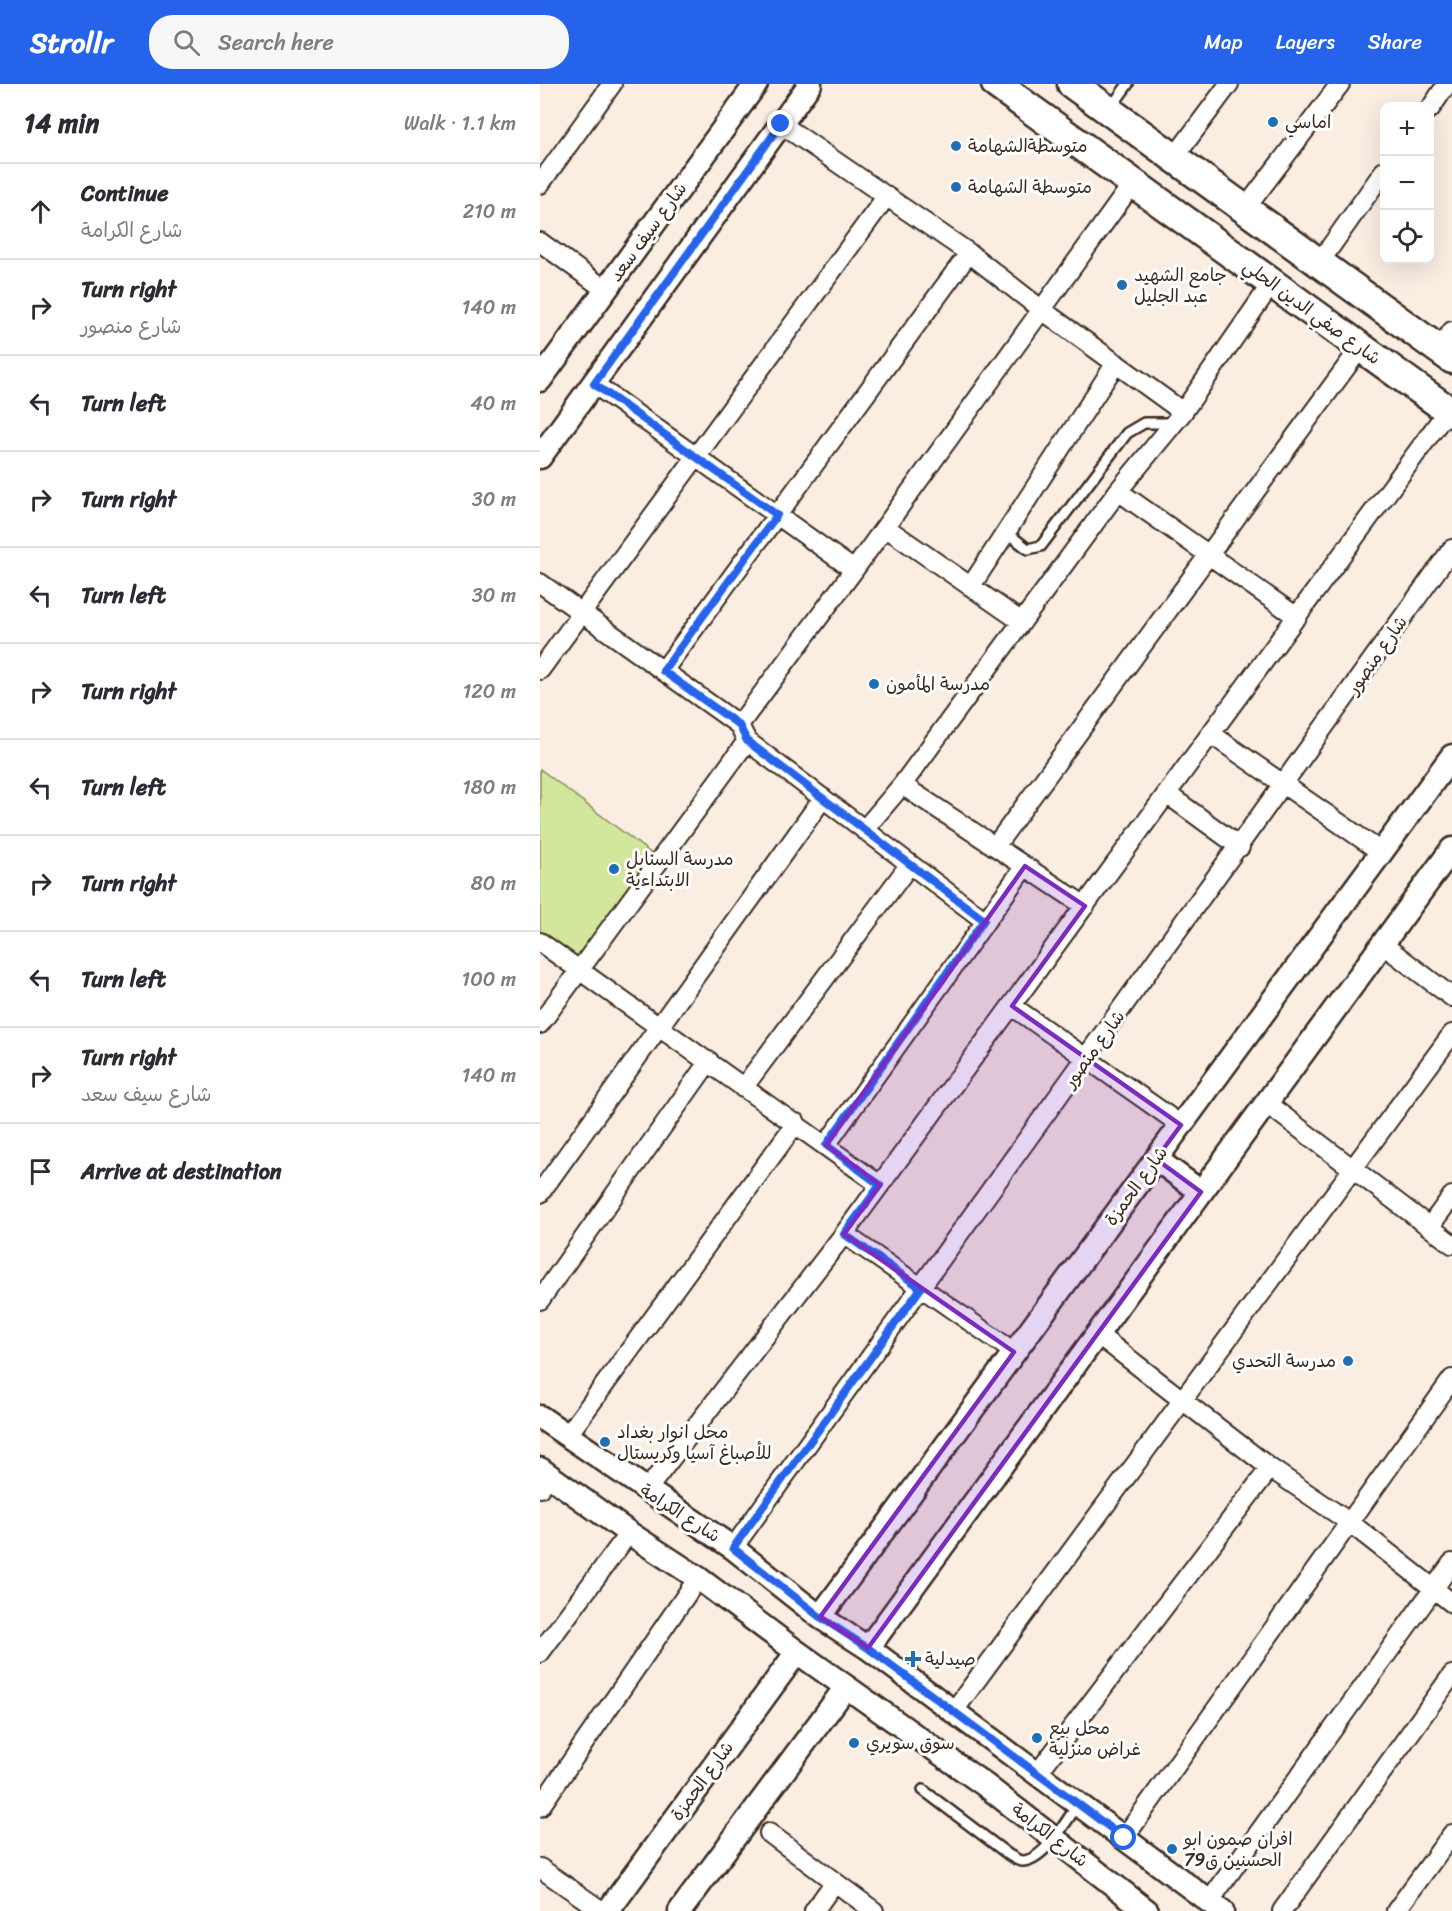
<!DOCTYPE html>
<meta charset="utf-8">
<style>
:root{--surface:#fff;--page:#f7f7f7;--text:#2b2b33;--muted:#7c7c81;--line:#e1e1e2;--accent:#2563eb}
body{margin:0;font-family:Sriracha,"Playpen Sans Arabic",sans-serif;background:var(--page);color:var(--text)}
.controls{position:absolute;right:18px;top:18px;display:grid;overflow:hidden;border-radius:12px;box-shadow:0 6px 24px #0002}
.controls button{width:54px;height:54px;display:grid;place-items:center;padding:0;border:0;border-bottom:2px solid var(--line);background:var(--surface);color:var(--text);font:30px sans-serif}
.stop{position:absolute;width:18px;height:18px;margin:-14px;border:4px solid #2563eb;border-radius:50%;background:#fff}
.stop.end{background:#2563eb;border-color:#fff;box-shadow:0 2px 6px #0008}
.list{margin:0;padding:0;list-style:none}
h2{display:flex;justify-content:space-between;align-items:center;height:78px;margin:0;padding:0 24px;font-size:26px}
h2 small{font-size:20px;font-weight:400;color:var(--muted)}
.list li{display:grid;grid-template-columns:39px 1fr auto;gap:18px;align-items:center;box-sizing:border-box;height:96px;padding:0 24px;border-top:2px solid var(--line)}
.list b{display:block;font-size:22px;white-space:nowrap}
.list p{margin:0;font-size:20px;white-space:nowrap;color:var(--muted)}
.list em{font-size:20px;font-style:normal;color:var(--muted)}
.icon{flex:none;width:33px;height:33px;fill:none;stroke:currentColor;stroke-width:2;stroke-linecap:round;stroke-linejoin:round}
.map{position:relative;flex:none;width:912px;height:1827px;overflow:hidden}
header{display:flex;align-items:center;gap:36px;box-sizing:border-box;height:84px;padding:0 30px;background:var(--accent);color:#fff}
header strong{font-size:28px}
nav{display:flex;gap:33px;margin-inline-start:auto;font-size:21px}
.search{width:420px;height:54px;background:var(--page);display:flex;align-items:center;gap:15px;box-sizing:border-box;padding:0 21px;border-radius:24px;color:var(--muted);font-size:22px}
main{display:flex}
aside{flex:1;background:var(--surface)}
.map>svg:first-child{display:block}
</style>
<header>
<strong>Strollr</strong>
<div class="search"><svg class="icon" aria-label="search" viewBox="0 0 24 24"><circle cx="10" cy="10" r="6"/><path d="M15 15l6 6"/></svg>Search here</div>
<nav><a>Map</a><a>Layers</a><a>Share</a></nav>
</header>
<main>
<aside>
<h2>14 min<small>Walk · 1.1 km</small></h2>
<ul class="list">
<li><svg class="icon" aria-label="ahead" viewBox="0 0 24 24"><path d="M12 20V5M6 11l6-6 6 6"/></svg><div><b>Continue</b><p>شارع الكرامة</p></div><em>210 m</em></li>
<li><svg class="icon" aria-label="right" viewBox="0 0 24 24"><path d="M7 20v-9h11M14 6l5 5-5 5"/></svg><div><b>Turn right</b><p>شارع منصور</p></div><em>140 m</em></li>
<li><svg class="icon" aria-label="left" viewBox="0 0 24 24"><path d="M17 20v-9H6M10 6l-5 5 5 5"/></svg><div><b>Turn left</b></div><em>40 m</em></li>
<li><svg class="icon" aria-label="right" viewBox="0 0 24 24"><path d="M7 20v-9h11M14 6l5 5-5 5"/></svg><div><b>Turn right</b></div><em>30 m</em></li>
<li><svg class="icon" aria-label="left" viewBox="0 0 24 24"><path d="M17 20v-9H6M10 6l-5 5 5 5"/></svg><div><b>Turn left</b></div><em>30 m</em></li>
<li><svg class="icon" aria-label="right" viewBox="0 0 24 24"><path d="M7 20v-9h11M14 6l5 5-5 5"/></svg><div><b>Turn right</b></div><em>120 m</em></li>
<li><svg class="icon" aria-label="left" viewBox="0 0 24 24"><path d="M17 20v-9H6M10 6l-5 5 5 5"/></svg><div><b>Turn left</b></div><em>180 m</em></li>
<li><svg class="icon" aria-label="right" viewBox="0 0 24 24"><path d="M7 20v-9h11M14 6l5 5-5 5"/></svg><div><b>Turn right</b></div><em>80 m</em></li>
<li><svg class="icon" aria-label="left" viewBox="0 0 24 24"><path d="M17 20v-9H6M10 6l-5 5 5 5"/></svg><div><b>Turn left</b></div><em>100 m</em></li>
<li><svg class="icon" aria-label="right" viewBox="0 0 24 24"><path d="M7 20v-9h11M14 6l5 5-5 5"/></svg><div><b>Turn right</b><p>شارع سيف سعد</p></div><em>140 m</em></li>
<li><svg class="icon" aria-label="arrive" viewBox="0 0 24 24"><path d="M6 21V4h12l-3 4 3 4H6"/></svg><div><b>Arrive at destination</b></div></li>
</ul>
</aside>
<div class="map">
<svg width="912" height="1827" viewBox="0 0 912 1827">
<rect width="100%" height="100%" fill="#faede2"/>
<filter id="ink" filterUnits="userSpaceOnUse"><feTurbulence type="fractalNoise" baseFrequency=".0167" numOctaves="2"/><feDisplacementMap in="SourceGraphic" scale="12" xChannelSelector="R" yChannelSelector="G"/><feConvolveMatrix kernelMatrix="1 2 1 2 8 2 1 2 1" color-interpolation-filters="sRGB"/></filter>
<g filter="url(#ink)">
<path fill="#d2e79b" stroke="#86885c" stroke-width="1.5" d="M0,685L121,777L40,888L0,858Z"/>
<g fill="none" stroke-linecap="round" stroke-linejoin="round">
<g stroke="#3b2a1e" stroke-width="14">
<path id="service" d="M570,25L588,0
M466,448L488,465L501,462L587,349L604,339H633
M383,1706L469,1771C473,1773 478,1777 482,1777C504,1777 527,1736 538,1720"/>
</g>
<g stroke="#3b2a1e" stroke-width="22">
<path id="minor" d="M890,25L907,0
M241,40L429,169L502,226L643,328
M634,74L689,0
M0,100L72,0
M705,125L800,0
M0,158L66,206
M779,179L844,87
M899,266L912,247
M54,300L314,486
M578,407L757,533
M345,443L482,538
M0,499L199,641L207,657L444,836
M431,502L576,279
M0,586L346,113
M123,587L429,169
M199,641L314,486L593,99
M671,650L841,768
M362,701L545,822
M627,710L700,763
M324,746L362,701L578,407L643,328L732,199
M456,761L821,263
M0,858L340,1101
M842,860L912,913
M472,922L641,1041
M0,940L207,657
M203,1004L370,780
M726,1019L912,1160
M286,1061L485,782
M0,1109L283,714
M890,1142L912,1112
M304,1150L474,1268
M0,1216L169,977
M557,1250L730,1384L809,1438L912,1519
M27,1352L256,1039
M0,1404L9,1392
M106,1407L304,1150L908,326
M193,1464L912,465
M0,1569L89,1449
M413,1628L912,950
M497,1690L730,1384
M0,1723L158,1494
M229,1749L334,1827
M584,1754L912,1295
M0,1784L62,1827
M669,1818L912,1479
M274,1827L294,1799
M742,1827L912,1591
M856,1827L912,1750"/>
</g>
<g stroke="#3b2a1e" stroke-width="27">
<path id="tertiary" d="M0,296L216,0
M0,373L270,0
M616,1075L661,1108
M0,1333L193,1464L280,1533L328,1564L682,1827
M0,1385L89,1449L158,1494L257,1568L445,1701L607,1827
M280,1533L912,672
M328,1564L912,765
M68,1827L257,1568
M140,1827L306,1603"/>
</g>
<g stroke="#3b2a1e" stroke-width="33">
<path id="primary" d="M456,0L912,329
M532,0L912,275"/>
</g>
<use href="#service" stroke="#fff" stroke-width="9"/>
<use href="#minor" stroke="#fff" stroke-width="18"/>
<use href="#tertiary" stroke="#fff" stroke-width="22"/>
<use href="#primary" stroke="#fff" stroke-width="28"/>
</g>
</g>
<g fill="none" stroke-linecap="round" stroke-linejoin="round" filter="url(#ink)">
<path stroke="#2563eb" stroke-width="8" d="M241,40L54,300L237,431L123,587L199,641L207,657L444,836L286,1061L340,1101L304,1150L381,1204L193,1464L280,1533L328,1564L584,1754"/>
</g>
<path fill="#7b2cbf" fill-opacity="0.2" stroke="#7b2cbf" stroke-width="4.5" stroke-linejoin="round" d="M485,782L545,822L472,922L641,1041L616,1075L661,1108L328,1564L280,1533L474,1268L304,1150L340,1101L286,1061Z"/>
<g fill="#1f6fb2" stroke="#fff" stroke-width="2">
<circle cx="733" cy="38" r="6"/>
<circle cx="416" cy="62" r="6"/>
<circle cx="416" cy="103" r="6"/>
<circle cx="582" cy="201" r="6"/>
<circle cx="334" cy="600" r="6"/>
<circle cx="74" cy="785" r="6"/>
<circle cx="808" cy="1277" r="6"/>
<circle cx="65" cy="1358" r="6"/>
<path d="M370 1566h6v6h6v6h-6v6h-6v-6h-6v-6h6z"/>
<circle cx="497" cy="1654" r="6"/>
<circle cx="314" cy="1659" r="6"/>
<circle cx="632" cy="1765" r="6"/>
</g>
<g text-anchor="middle" stroke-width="6" stroke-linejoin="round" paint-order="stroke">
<g font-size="18" fill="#3b2a1e" stroke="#fff" text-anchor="start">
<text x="745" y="44">اماسي</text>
<text x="428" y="68">متوسطةالشهامة</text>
<text x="428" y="109">متوسطة الشهامة</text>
<text x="594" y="197">جامع الشهيد<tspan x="594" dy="21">عبد الجليل</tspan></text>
<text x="346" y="606">مدرسة المأمون</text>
<text x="86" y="781">مدرسة السنابل<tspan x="86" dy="21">الابتداءية</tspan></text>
<text x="796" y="1283" text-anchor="end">مدرسة التحدي</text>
<text x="77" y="1354">محل انوار بغداد<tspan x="77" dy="21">للأصباغ آسيا وكريستال</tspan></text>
<text x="385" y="1581">صيدلية</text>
<text x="509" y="1650">محل بيع<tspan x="509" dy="21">غراض منزلية</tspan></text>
<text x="326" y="1665">سوق سويري</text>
<text x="644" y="1761">افران صمون ابو<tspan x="644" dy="21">الحسنين ق79</tspan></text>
</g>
<g font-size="18" fill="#3b2a1e" stroke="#fff">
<text transform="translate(108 148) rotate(-54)" y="6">شارع سيف سعد</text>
<text transform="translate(772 228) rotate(36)" y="6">شارع صفي الدين الحلي</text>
<text transform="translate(837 571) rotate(-55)" y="6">شارع منصور</text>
<text transform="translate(554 965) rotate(-54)" y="6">شارع منصور</text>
<text transform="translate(596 1102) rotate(-54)" y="6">شارع الحمزة</text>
<text transform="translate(140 1429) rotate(33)" y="6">شارع الكرامة</text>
<text transform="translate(162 1697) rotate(-54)" y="6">شارع الحمزة</text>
<text transform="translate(510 1751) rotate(38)" y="6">شارع الكرامة</text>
</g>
</g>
</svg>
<div class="controls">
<button>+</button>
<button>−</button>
<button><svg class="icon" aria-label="locate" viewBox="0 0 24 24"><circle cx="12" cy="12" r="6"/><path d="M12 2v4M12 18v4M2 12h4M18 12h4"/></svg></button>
</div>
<div class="stop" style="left:584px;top:1754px"></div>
<div class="stop end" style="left:241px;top:40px"></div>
</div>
</main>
